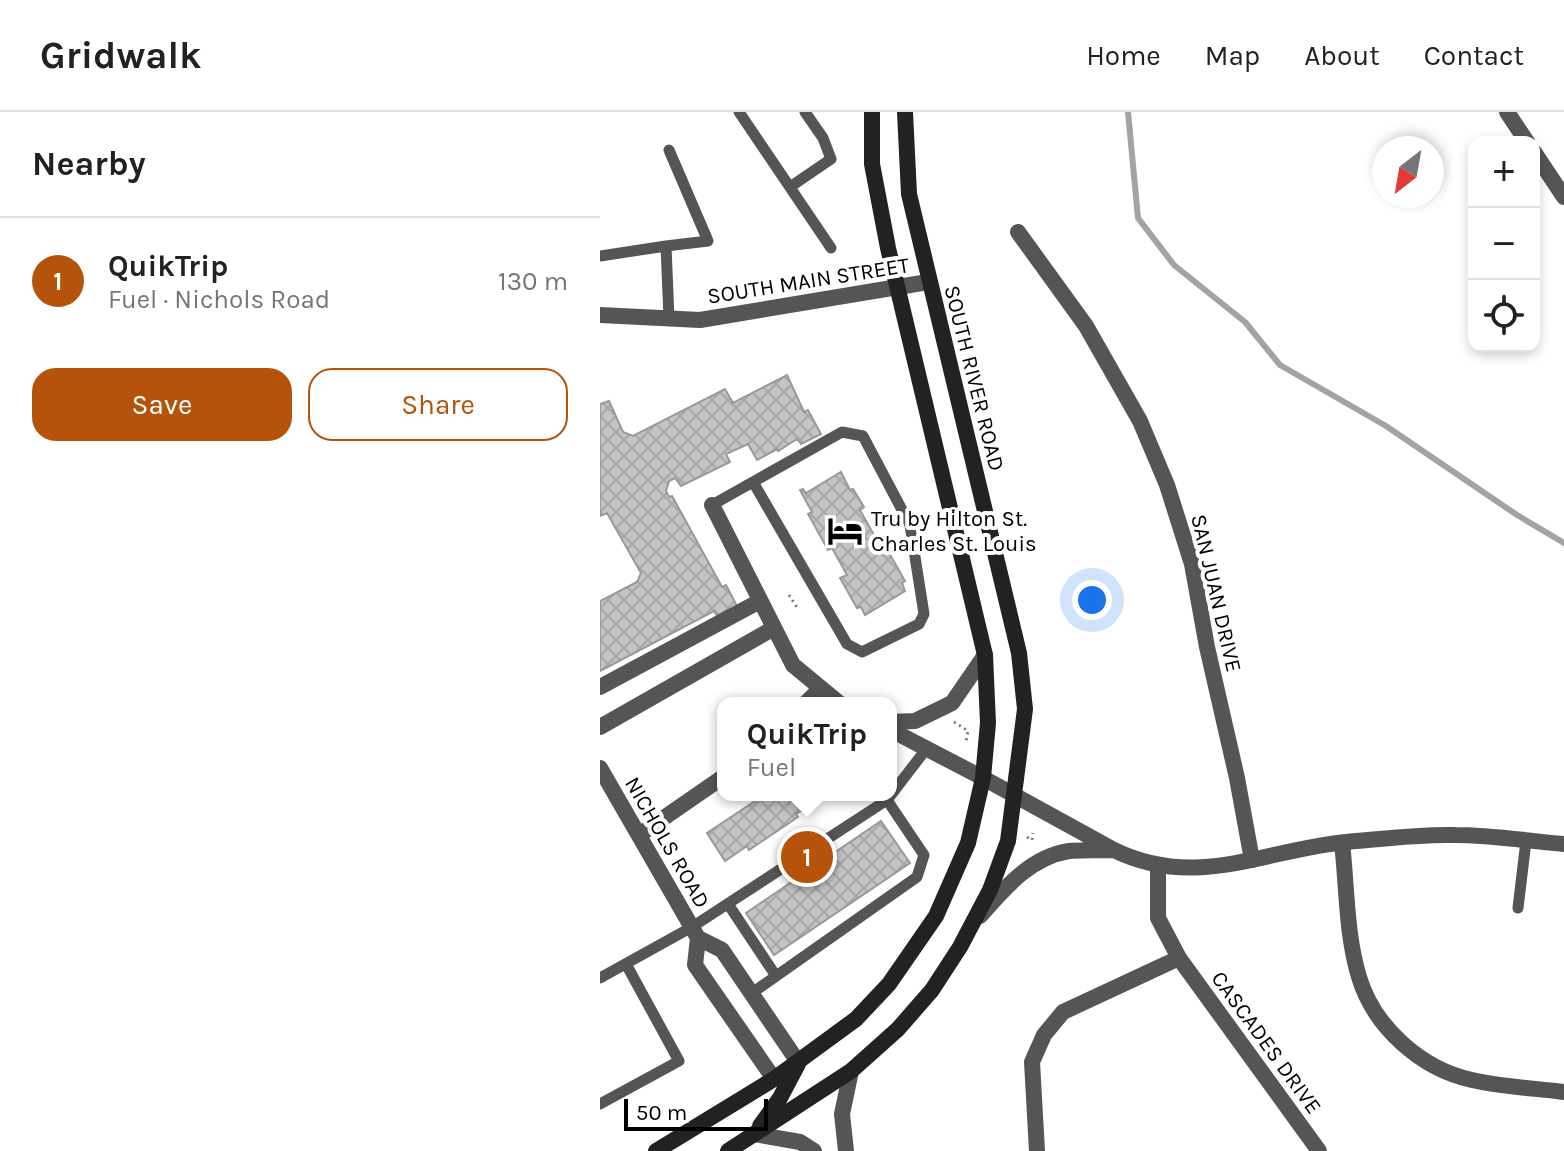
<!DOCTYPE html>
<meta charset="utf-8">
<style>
:root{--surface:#fff;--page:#f2f2f2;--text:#202124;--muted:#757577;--line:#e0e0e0;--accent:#b45309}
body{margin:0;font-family:Karla,sans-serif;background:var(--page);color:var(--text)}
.controls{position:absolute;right:24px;top:24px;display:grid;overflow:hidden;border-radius:16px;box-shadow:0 4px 12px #0003}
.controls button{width:72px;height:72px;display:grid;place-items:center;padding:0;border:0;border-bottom:2px solid var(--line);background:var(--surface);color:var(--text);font:40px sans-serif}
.compass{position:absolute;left:772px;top:24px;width:72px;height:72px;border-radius:50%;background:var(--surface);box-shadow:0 4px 12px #0003;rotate:211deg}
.scale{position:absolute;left:24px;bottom:20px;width:144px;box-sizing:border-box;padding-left:8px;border:4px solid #000;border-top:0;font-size:22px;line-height:28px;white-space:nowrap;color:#000;-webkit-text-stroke:6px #fff;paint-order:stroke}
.you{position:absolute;left:492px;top:488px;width:28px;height:28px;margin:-20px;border:6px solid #fff;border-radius:50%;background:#1a73e8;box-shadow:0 0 0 12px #1a73e833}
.badge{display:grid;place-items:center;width:52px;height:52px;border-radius:50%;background:var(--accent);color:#fff;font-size:26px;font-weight:700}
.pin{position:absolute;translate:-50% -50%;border:4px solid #fff;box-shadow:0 2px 8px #0006}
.popup{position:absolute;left:117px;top:585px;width:180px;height:104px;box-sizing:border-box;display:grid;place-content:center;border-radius:16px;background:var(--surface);filter:drop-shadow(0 2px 6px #0005);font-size:26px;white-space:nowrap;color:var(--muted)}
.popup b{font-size:30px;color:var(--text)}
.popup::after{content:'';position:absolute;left:50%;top:100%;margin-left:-16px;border:16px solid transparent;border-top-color:var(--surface)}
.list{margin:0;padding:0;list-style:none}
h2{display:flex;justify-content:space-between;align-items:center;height:104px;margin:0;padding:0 32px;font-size:34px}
h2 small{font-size:26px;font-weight:400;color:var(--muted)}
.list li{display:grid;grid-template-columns:52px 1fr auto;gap:24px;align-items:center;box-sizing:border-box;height:128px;padding:0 32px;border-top:2px solid var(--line)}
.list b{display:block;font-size:30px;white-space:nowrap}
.list p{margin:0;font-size:26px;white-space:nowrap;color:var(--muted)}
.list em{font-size:26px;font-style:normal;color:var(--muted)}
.actions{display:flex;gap:16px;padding:24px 32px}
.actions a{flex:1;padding:18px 0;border:2px solid var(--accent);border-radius:24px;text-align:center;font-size:28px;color:var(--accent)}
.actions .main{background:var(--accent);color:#fff}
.icon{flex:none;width:44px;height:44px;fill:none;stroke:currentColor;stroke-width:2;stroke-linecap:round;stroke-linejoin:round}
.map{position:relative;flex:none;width:964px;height:1039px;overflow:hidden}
header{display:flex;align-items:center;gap:48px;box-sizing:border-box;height:112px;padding:0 40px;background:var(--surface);border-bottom:2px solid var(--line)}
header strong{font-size:38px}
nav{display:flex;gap:44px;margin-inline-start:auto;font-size:28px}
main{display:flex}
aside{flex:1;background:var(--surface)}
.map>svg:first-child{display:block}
</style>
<header>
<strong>Gridwalk</strong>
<nav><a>Home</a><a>Map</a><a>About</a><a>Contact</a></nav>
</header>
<main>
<aside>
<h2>Nearby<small></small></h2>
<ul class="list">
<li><span class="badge">1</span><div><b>QuikTrip</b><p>Fuel · Nichols Road</p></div><em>130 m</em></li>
</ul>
<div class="actions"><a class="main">Save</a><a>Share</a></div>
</aside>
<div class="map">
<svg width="964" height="1039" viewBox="0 0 964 1039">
<defs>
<pattern id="building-cross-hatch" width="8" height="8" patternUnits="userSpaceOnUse" patternTransform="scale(2)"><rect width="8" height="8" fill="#c4c4c4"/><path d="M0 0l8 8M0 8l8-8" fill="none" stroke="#a7a7a7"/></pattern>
</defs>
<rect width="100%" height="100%" fill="#fff"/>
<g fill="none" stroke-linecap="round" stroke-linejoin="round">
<path stroke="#a3a3a3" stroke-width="6" d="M528,0L538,106L574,153L645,210L680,253L786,314L917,403L964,431"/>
</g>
<path fill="url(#building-cross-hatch)" stroke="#999" stroke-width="2" d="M187,263L204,300L208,298L221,322L201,332L197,327L178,339L177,337L157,348L148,332L126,342L130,350L81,374L75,366L69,369L66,379L69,385L72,384L122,475L126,473L137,494L117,504L114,499L0,559V489L37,470L41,461L7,401L0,404V292L9,289L23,320L33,324L125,277L133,291Z
M241,360L250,378L253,377L264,395L260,398L284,441L288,439L305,469L302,471L305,479L265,503L261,495L257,496L240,466L247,463L232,436L228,438L208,402L212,400L200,378L203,377L206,381Z
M159,683H209L214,691L196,702L198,705L149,738L147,734L125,749L107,721L158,687L156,685Z
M281,709L310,751L174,843L146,801Z"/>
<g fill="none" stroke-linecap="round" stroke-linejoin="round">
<path stroke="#777" stroke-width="3" stroke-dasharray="2 4" stroke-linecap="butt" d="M189,483L198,497
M354,610L368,619L366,630
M427,725L432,728L433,721"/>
<path stroke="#555" stroke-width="11" d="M139,0L231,136
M69,38L108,129L66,134L69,206
M190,75L231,47L223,26L205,0
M0,144L66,134
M112,393L242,320L263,324L310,413L324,502L319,512L262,540L247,532L153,370
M128,792L176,864
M918,796L926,729
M0,866L92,815L287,688L327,636
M152,881L317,765L324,743L287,688
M0,992L79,949L26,852"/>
<path stroke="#555" stroke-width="16" d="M907,0L927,30
M934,40L964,85
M418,120L486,214L540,309L567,373L592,452L607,535L637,666L652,748
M112,393L193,553L239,591
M0,575L160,489
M206,591L221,576
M291,610L315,609L352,591L385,543
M0,615L174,516
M291,618L383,666
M0,656L98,826L122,838L198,950
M39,723L123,665
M742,731C747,774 746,823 759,865C774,915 821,957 872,968C902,975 934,976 964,980
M558,754V806L579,846L719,1039
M98,826L95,853L174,967
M154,1022L200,1030L214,1039
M246,1039L242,1002L251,959
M437,1039L432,950L444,923L463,900L579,846"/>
<path stroke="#555" stroke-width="16" d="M0,203L100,208L328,170
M383,666L514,738C596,778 663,738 746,730C781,727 819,722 855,723C891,723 928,729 964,732
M380,804C404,777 430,745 469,739C483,738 498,738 513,738"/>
<path stroke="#222" stroke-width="16" d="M160,1014L180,986L198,952
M56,1039L174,967L256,907L289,872L336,804L368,731L383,666L388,611L385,543L288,136L272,52V0
M128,1039L251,959L298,917L332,878L360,835L390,778L408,729L425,597L419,541L309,82L305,0"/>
</g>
<defs>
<g id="hotel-bare" transform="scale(2.76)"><path d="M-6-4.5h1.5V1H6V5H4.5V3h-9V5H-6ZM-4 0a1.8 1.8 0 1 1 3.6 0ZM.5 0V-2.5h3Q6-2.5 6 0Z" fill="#000" stroke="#fff" stroke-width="2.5" paint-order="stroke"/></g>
</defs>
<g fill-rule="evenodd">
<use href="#hotel-bare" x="245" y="419"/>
</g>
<g text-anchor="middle" stroke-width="8" stroke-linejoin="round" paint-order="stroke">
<g font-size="22" fill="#000" stroke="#fff">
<text transform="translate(208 168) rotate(-9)" y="8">SOUTH MAIN STREET</text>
<text transform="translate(375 266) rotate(76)" y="8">SOUTH RIVER ROAD</text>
<text transform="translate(617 481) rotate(77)" y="8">SAN JUAN DRIVE</text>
<text transform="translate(68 730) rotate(60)" y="8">NICHOLS ROAD</text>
<text transform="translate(667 930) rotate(54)" y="8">CASCADES DRIVE</text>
</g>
<g font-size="22" fill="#000" stroke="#fff" text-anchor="start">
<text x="271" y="414">Tru by Hilton St.<tspan x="271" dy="25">Charles St. Louis</tspan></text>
</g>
</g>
</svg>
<div class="controls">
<button>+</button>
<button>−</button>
<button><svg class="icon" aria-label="locate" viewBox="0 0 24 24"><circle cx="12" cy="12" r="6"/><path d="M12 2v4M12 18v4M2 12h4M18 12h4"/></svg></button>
</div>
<svg class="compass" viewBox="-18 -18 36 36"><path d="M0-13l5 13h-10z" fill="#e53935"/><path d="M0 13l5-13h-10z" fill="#757577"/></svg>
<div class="scale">50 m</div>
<div class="you"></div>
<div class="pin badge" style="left:207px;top:745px">1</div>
<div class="popup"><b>QuikTrip</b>Fuel</div>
</div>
</main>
